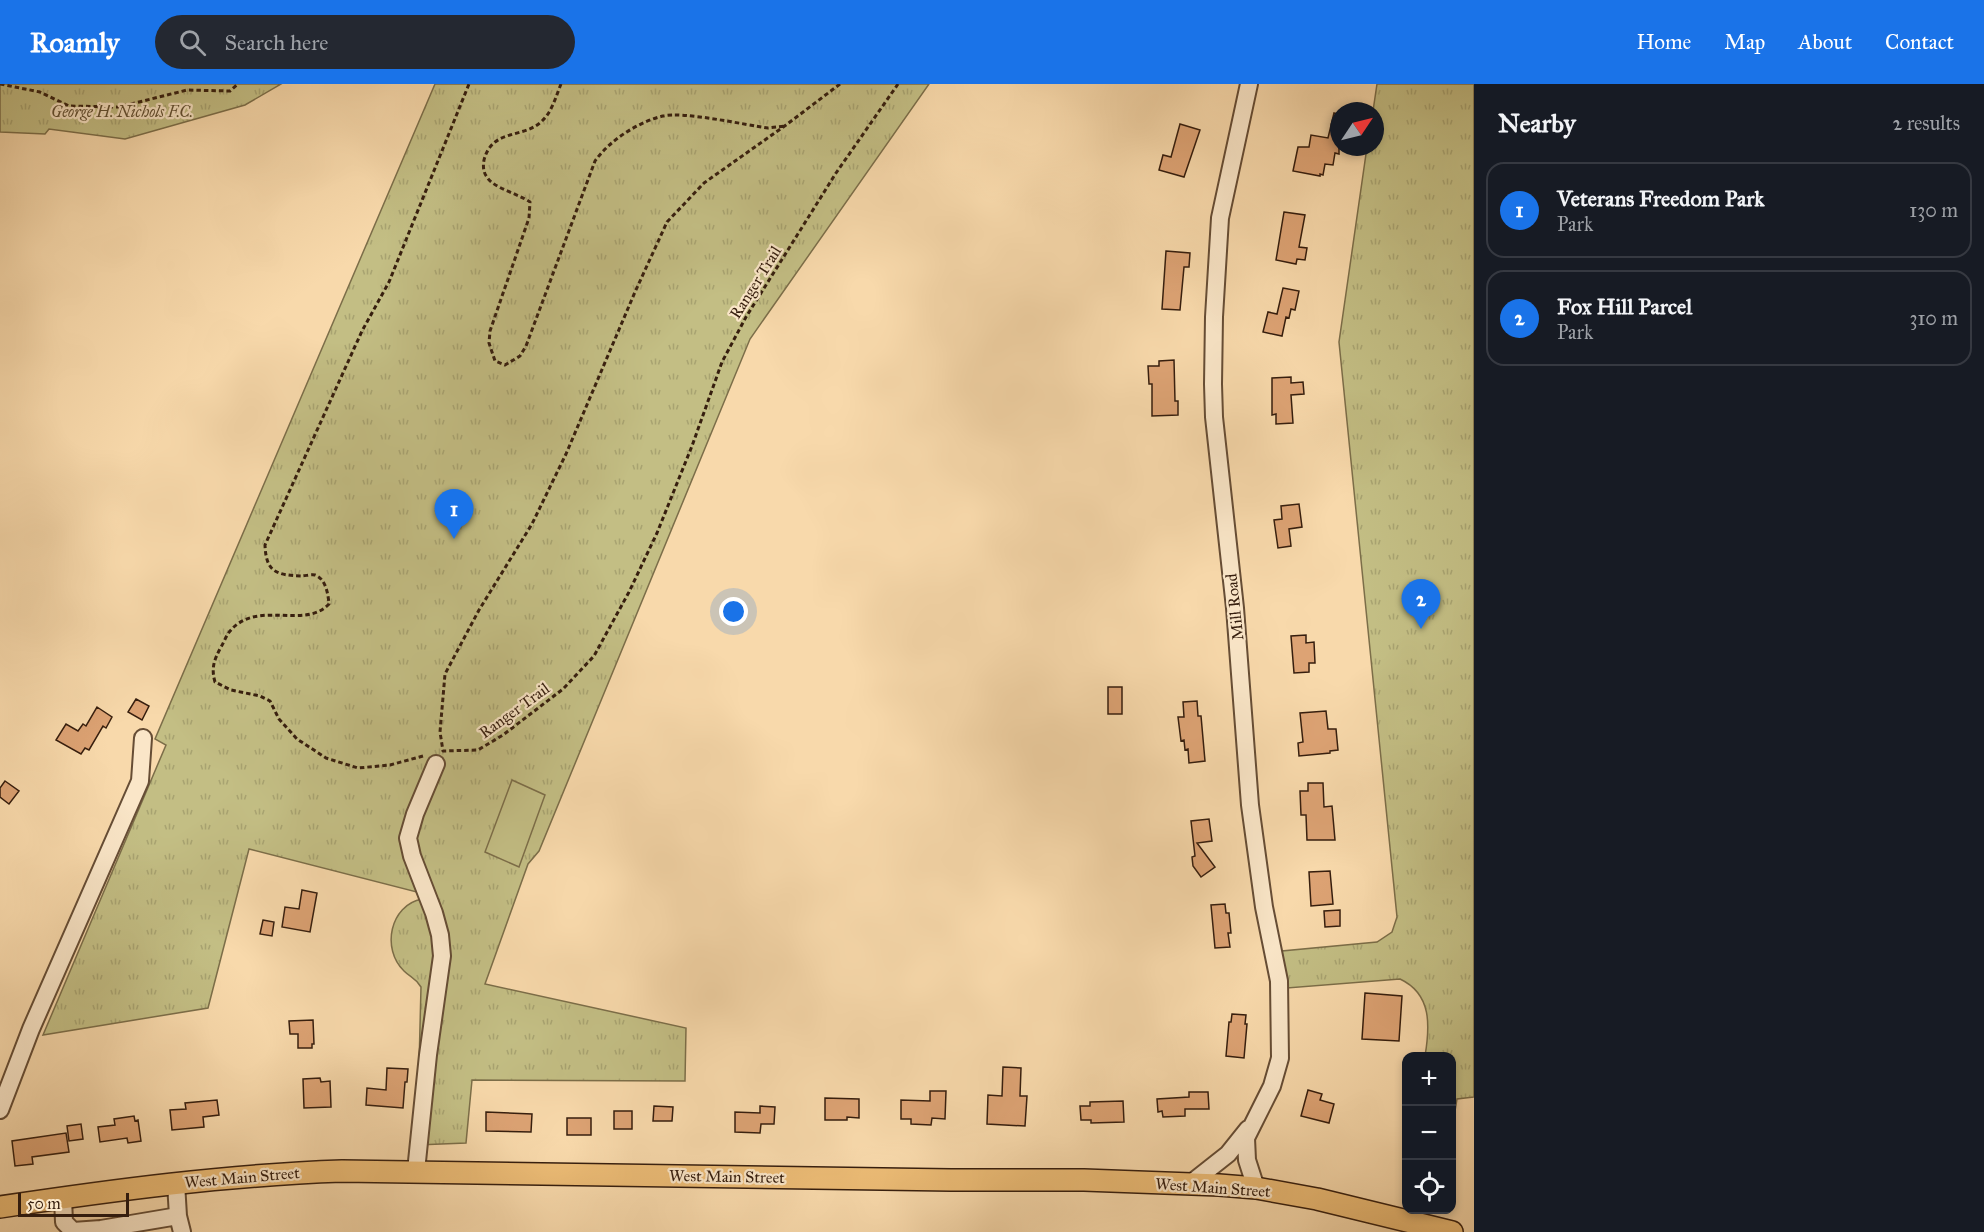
<!DOCTYPE html>
<meta charset="utf-8">
<style>
:root{--surface:#171b24;--page:#242831;--text:#f1f3f6;--muted:#9ea1a6;--line:#363941;--accent:#1a73e8}
body{margin:0;font-family:"IM FELL Great Primer",serif;background:var(--page);color:var(--text)}
.controls{position:absolute;right:18px;bottom:18px;display:grid;overflow:hidden;border-radius:12px;box-shadow:0 3px 9px #0003}
.controls button{width:54px;height:54px;display:grid;place-items:center;padding:0;border:0;border-bottom:2px solid var(--line);background:var(--surface);color:var(--text);font:30px sans-serif}
.compass{position:absolute;left:1330px;top:18px;width:54px;height:54px;border-radius:50%;background:var(--surface);box-shadow:0 3px 9px #0003;rotate:55deg}
.scale{position:absolute;left:18px;bottom:15px;width:111px;box-sizing:border-box;padding-left:6px;border:3px solid #361e0e;border-top:0;font-size:16px;line-height:21px;white-space:nowrap;color:#361e0e;-webkit-text-stroke:4px #fae6c8;paint-order:stroke}
.you{position:absolute;left:734px;top:528px;width:21px;height:21px;margin:-15px;border:4px solid #fff;border-radius:50%;background:#1a73e8;box-shadow:0 0 0 9px #1a73e833}
.badge{display:grid;place-items:center;width:39px;height:39px;border-radius:50%;background:var(--accent);color:#fff;font-size:20px;font-weight:700}
.pin{position:absolute;translate:-50% -50px;filter:drop-shadow(0 2px 3px #0008)}
.pin::after{content:'';position:absolute;top:32px;width:21px;height:18px;background:inherit;clip-path:polygon(0 0,100% 0,50% 100%)}
.list{margin:0;padding:0;list-style:none}
h2{display:flex;justify-content:space-between;align-items:center;height:78px;margin:0;padding:0 24px;font-size:26px}
h2 small{font-size:20px;font-weight:400;color:var(--muted)}
.list li{display:grid;grid-template-columns:39px 1fr auto;gap:18px;align-items:center;box-sizing:border-box;height:96px;margin:0 12px 12px;padding:0 12px;border:2px solid var(--line);border-radius:18px}
.list b{display:block;font-size:22px;white-space:nowrap}
.list p{margin:0;font-size:20px;white-space:nowrap;color:var(--muted)}
.list em{font-size:20px;font-style:normal;color:var(--muted)}
.icon{flex:none;width:33px;height:33px;fill:none;stroke:currentColor;stroke-width:2;stroke-linecap:round;stroke-linejoin:round}
.map{position:relative;flex:none;width:1474px;height:1148px;overflow:hidden}
header{display:flex;align-items:center;gap:36px;box-sizing:border-box;height:84px;padding:0 30px;background:var(--accent);color:#fff}
header strong{font-size:28px}
nav{display:flex;gap:33px;margin-inline-start:auto;font-size:21px}
.search{width:420px;height:54px;background:var(--page);display:flex;align-items:center;gap:15px;box-sizing:border-box;padding:0 21px;border-radius:33px;color:var(--muted);font-size:22px}
main{display:flex}
aside{flex:1;background:var(--surface)}
.map>svg:first-child{display:block}
</style>
<header>
<strong>Roamly</strong>
<div class="search"><svg class="icon" aria-label="search" viewBox="0 0 24 24"><circle cx="10" cy="10" r="6"/><path d="M15 15l6 6"/></svg>Search here</div>
<nav><a>Home</a><a>Map</a><a>About</a><a>Contact</a></nav>
</header>
<main>
<div class="map">
<svg width="1474" height="1148" viewBox="0 0 1474 1148">
<defs>
<pattern id="park-tufts" width="24" height="20" patternUnits="userSpaceOnUse" patternTransform="scale(1.5)"><rect width="24" height="20" fill="#c3be84"/><path d="M3 7l-1-3M5 7V3M7 7l1-3M15 17l-1-3M17 17v-4M19 17l1-3" fill="none" stroke="#a8a371"/></pattern>
</defs>
<rect width="100%" height="100%" fill="#f8d9ab"/>
<filter id="stains"><feTurbulence type="fractalNoise" baseFrequency=".00333" numOctaves="4"/><feColorMatrix values="0 0 0 0 .2 0 0 0 0 .09 0 0 0 0 .02 0 0 0 .5 -.17"/></filter>
<radialGradient id="worn" r=".72"><stop offset=".6" stop-color="#630" stop-opacity="0"/><stop offset="1" stop-color="#630" stop-opacity=".3"/></radialGradient>
<path fill="url(#park-tufts)" stroke="#7c6e49" stroke-width="1.5" d="M0,0H281L245,21L125,55L49,45L45,50L0,48Z
M435,0H929L750,255L539,767L528,780L485,900L686,944L685,997L472,996L466,1059L417,1061L421,903C415,893 411,894 404,887C381,865 390,821 422,815L421,809L249,765L208,924L43,951L166,661L155,655Z
M1377,0H1474V1013L1457,1015L1452,1045V972H1425C1430,942 1432,910 1400,895L1287,904L1282,867L1377,858L1392,848L1397,833L1339,258L1367,63H1375V27H1373Z"/>
<path fill="#c3be84" stroke="#7c6e49" stroke-width="1.5" d="M512,696L545,711L519,783L485,768Z"/>
<path fill="#dda374" stroke="#361e0e" stroke-width="1.5" d="M1334,29L1339,30V70L1335,69L1333,81L1325,80L1323,91L1320,90V92L1293,87L1298,63H1309L1311,51L1328,54Z
M1180,40L1200,46L1184,93L1159,86L1163,71L1171,73Z
M1284,128L1305,131L1299,163L1307,164L1305,176L1297,175L1296,180L1276,176Z
M1166,167L1190,169L1189,183H1184L1180,226L1162,225Z
M1283,204L1299,207L1295,226L1291,225L1289,234L1286,233L1282,252L1263,248L1268,228L1277,230Z
M1174,276L1175,317H1178V331L1152,332V300H1149L1148,282H1159V277Z
M1291,293V299L1303,298L1304,310L1291,311L1293,339L1276,340V330L1272,331V294Z
M1299,420L1302,443L1289,445L1291,462L1278,464L1274,436L1282,435L1281,422Z
M1306,551V559L1314,558L1315,579H1309V588L1294,589L1291,552Z
M1108,603H1122V630H1108Z
M136,615L149,622L142,636L128,628Z
M1197,617L1198,632H1201L1205,677L1189,679L1188,665L1185,666L1184,656L1181,657L1178,633H1184L1183,618Z
M97,623L112,633L106,644L103,642L89,666L85,664L81,670L56,656L66,640L78,647L83,640L86,642Z
M1326,627L1328,645H1336L1338,666L1330,667V669L1299,672L1298,659L1303,658L1300,629Z
M5,697L19,707L9,720L0,713V704Z
M1308,699H1323L1324,723L1332,722L1335,756H1307L1306,731H1301L1300,707H1308Z
M1209,735L1212,757L1197,759L1215,783L1201,793L1193,782L1192,773L1195,772L1191,737Z
M1330,787L1333,820L1311,822L1309,788Z
M302,806L317,809L310,848L282,843L285,823L299,825Z
M1225,820L1226,829H1229L1231,849H1228L1230,863L1215,864L1211,821Z
M1340,826V842L1325,843L1324,827Z
M263,836L274,838L272,852L260,850Z
M1365,909L1402,912L1399,957L1362,955Z
M1232,930L1246,931L1245,940H1247L1244,974L1226,972L1229,938H1231Z
M313,936L314,960H312V964H298V950H290L289,937Z
M1003,983L1021,984L1020,1012H1027L1025,1042L987,1040L988,1011L1002,1012Z
M387,984L408,985L407,998H405L403,1024L366,1021L367,1004L386,1006Z
M320,994L321,998L330,997L331,1023L304,1024L303,995Z
M1308,1006L1322,1010L1320,1016L1334,1020L1329,1039L1301,1032Z
M930,1007H946L945,1035L932,1034L931,1041L911,1040V1035H901V1016L930,1017Z
M1189,1008H1208L1209,1025H1185V1032L1163,1033L1162,1027L1158,1028L1157,1015L1189,1013Z
M825,1014L859,1015V1034L847,1033V1036H825Z
M217,1016L219,1031L203,1033L204,1043L172,1046L170,1026L186,1025L185,1019Z
M1123,1017L1124,1038L1091,1039V1036H1081L1080,1022H1090V1018Z
M654,1022L673,1023L672,1037H653Z
M760,1022L775,1023L774,1040H761L760,1049L735,1048V1028L760,1029Z
M614,1027H632V1045H614Z
M486,1028L532,1030L531,1048L486,1047Z
M134,1032L135,1037L138,1036L141,1057L128,1059L127,1054L100,1058L98,1043L115,1041L114,1035Z
M567,1034H591V1051H567Z
M81,1040L83,1055L69,1057L67,1042Z
M66,1049L69,1068L32,1073L33,1080L15,1082L12,1057Z"/>
<g fill="none" stroke-linecap="round" stroke-linejoin="round">
<g stroke="#664d35" stroke-width="20">
<path id="minor" d="M1249,0L1220,134L1214,233L1213,300L1214,333L1235,524L1250,721L1264,823L1279,897L1280,974L1272,1002L1246,1054L1247,1076L1256,1104
M0,1026L31,945L140,697L143,654
M416,1087L428,971L442,872L440,851L434,829L412,772L408,754L415,730L436,680
M176,1099L178,1132L182,1148
M1190,1100L1228,1070L1248,1045
M63,1114L64,1138L73,1147L101,1145L178,1132"/>
</g>
<g stroke="#361e0e" stroke-width="24">
<path id="major" d="M0,1123C114,1106 227,1091 342,1087L951,1096H1084L1219,1101L1256,1104L1317,1115L1452,1148"/>
</g>
<path stroke="#361e0e" stroke-width="3" stroke-dasharray="4.5 3" stroke-linecap="butt" d="M0,0L40,8L69,22L119,23L187,6L230,7L238,0
M561,0C556,12 552,28 542,37C524,55 492,44 484,76C483,82 483,88 487,93C493,104 519,110 530,118L529,134L490,247L489,259L495,277L505,281L520,272L526,262L595,77C610,56 638,38 663,32C682,27 746,41 768,44L785,42
M840,0L786,41L704,99L667,138L635,208L566,370L532,440L479,526L445,590L440,648L443,667L478,666L503,651L563,605L594,572L629,508L657,449L692,362L722,278L746,233L836,89L898,0
M423,672L390,681L358,684L326,674L297,655L279,635L270,617L260,612L231,606L215,598C211,584 214,576 221,563C224,558 226,552 230,547C257,515 305,546 329,520C328,510 326,495 315,491C312,490 305,492 301,492C276,491 266,488 265,461L362,247L389,198L469,0"/>
<use href="#minor" stroke="#fae6c8" stroke-width="16"/>
<use href="#major" stroke="#ecbc76" stroke-width="21"/>
</g>
<g text-anchor="middle" stroke-width="4.5" stroke-linejoin="round" paint-order="stroke">
<g font-size="16" font-style="italic" fill="#604e31" stroke="#fae6c8">
<text x="122" y="33">George H. Nichols F.C.</text>
</g>
<g font-size="16" fill="#361e0e" stroke="#fae6c8">
<text transform="translate(755 198) rotate(-58)" y="6">Ranger Trail</text>
<text transform="translate(1234 523) rotate(-96)" y="6">Mill Road</text>
<text transform="translate(514 626) rotate(-36)" y="6">Ranger Trail</text>
<text transform="translate(727 1092) rotate(1)" y="6">West Main Street</text>
<text transform="translate(242 1093) rotate(-5)" y="6">West Main Street</text>
<text transform="translate(1213 1103) rotate(4)" y="6">West Main Street</text>
</g>
</g>
<rect width="100%" height="100%" filter="url(#stains)"/>
<rect width="100%" height="100%" fill="url(#worn)"/>
</svg>
<div class="controls">
<button>+</button>
<button>−</button>
<button><svg class="icon" aria-label="locate" viewBox="0 0 24 24"><circle cx="12" cy="12" r="6"/><path d="M12 2v4M12 18v4M2 12h4M18 12h4"/></svg></button>
</div>
<svg class="compass" viewBox="-18 -18 36 36"><path d="M0-13l5 13h-10z" fill="#e53935"/><path d="M0 13l5-13h-10z" fill="#9ea1a6"/></svg>
<div class="scale">50 m</div>
<div class="you"></div>
<div class="pin badge" style="left:454px;top:455px">1</div>
<div class="pin badge" style="left:1421px;top:545px">2</div>
</div>
<aside>
<h2>Nearby<small>2 results</small></h2>
<ul class="list">
<li><span class="badge">1</span><div><b>Veterans Freedom Park</b><p>Park</p></div><em>130 m</em></li>
<li><span class="badge">2</span><div><b>Fox Hill Parcel</b><p>Park</p></div><em>310 m</em></li>
</ul>
</aside>
</main>
